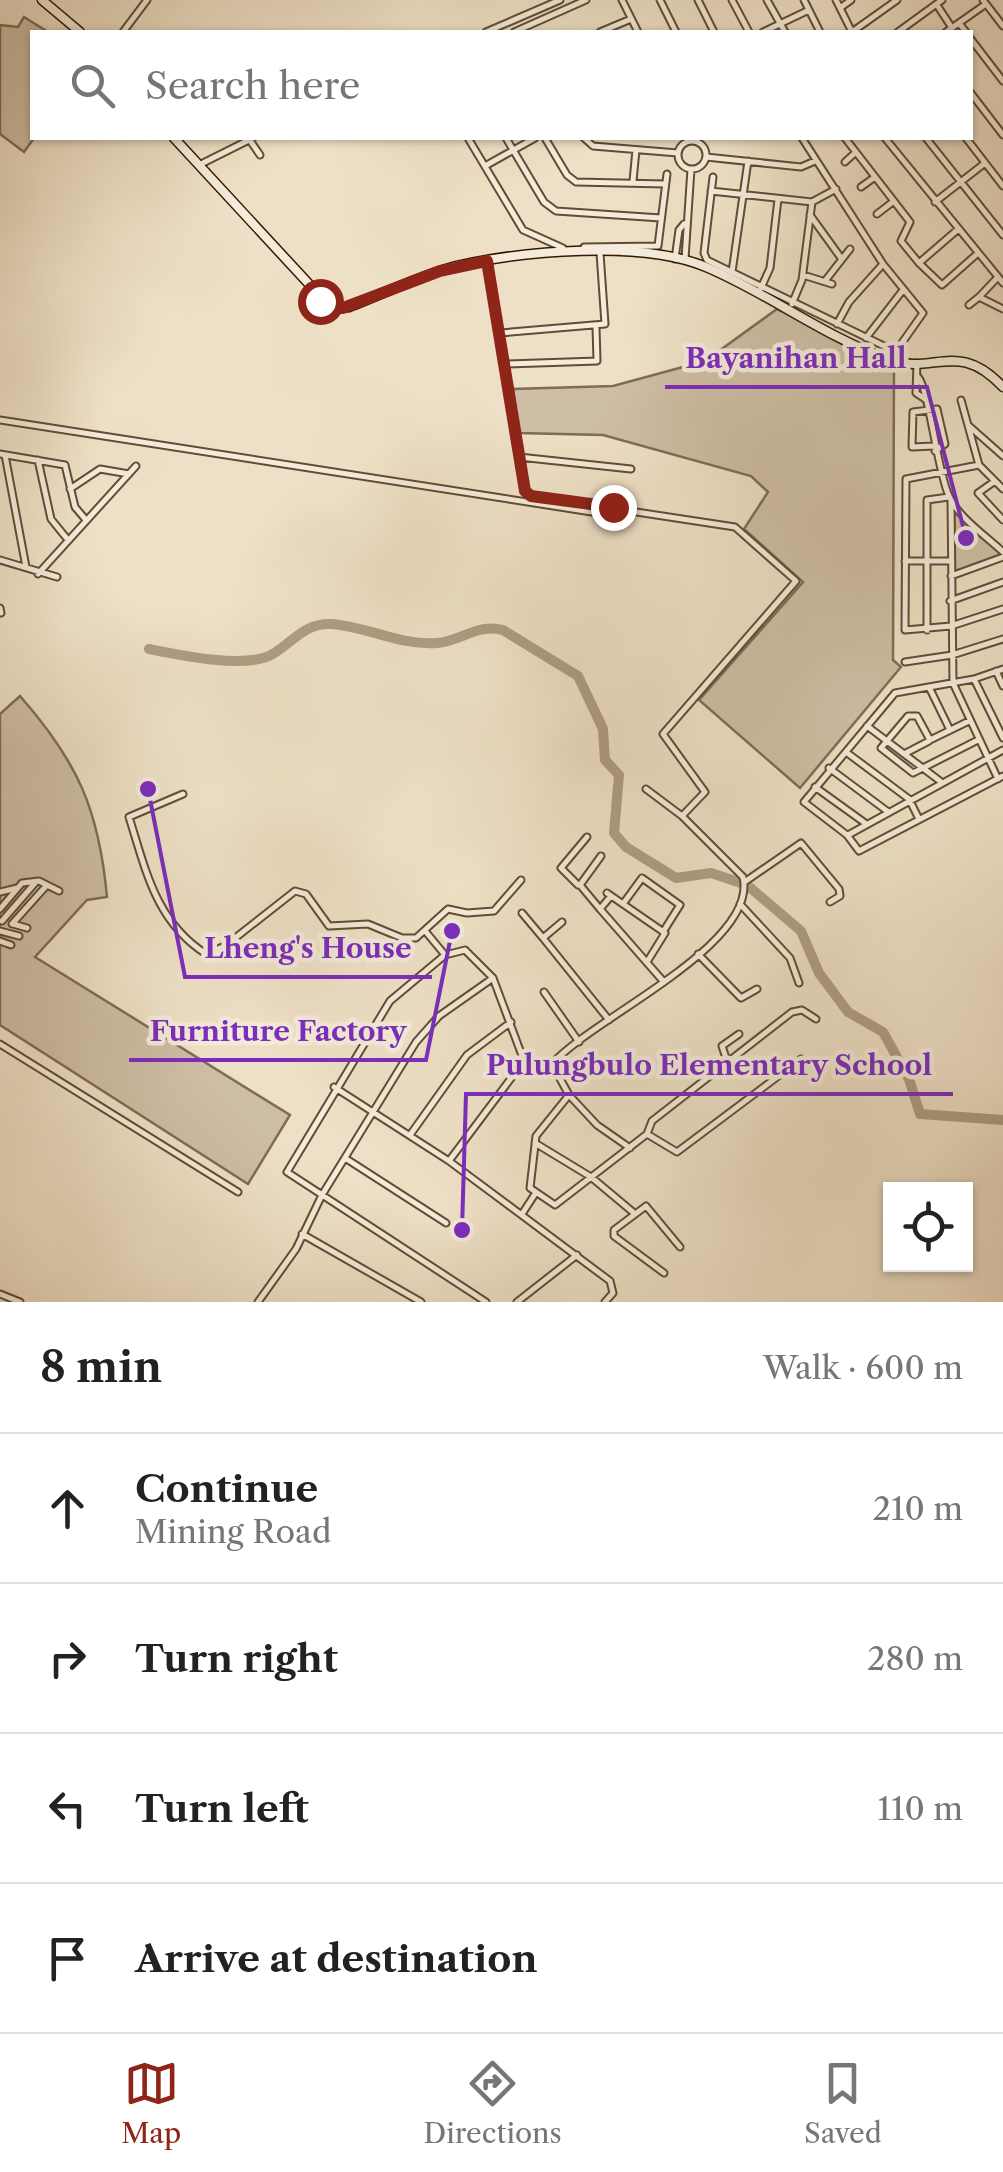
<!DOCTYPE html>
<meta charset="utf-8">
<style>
:root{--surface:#fff;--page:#f6f6f6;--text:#222;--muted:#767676;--line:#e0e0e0;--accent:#8f2418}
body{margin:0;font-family:"Libre Caslon Text",serif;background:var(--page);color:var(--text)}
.controls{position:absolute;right:30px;bottom:30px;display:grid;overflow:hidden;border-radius:0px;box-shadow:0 2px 8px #0004}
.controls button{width:90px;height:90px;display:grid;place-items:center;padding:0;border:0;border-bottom:2px solid var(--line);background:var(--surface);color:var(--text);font:50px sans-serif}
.stop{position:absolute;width:30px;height:30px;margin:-22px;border:8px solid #8f2418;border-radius:50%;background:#fff}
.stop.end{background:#8f2418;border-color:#fff;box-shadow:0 2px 10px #0008}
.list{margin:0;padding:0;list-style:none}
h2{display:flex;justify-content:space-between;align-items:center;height:130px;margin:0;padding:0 40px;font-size:42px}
h2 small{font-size:32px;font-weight:400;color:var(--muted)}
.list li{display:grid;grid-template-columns:65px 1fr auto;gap:30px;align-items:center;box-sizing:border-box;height:150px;padding:0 40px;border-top:2px solid var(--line)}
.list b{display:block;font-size:38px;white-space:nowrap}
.list p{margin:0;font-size:32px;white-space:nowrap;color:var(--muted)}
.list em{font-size:32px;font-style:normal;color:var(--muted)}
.icon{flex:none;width:55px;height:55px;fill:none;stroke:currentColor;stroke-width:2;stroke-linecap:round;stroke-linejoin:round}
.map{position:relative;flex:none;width:1003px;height:1302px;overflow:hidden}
.search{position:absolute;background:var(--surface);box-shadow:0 2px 8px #0004;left:30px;right:30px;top:30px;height:110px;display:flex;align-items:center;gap:25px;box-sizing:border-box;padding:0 35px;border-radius:0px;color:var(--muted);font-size:38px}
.sheet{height:730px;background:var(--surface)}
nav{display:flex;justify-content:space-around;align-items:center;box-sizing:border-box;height:140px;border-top:2px solid var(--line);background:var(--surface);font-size:28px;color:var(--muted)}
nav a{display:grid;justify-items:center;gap:5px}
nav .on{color:var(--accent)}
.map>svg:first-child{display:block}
</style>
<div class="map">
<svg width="1003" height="1302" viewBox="0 0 1003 1302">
<rect width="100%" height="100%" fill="#eee0c6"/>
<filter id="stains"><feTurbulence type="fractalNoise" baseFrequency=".002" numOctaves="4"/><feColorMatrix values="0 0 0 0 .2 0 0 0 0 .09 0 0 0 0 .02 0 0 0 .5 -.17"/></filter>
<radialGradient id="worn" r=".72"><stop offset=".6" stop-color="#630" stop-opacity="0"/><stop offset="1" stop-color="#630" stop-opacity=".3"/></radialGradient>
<path fill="#cebea5" stroke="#806c54" stroke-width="2.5" d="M24,17L48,32H32L34,138L24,152L0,134V25L18,27Z
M777,309L894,363L893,660L901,667L800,788L699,700L803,582L744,529L768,492L751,476L603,435L519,433L513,389L613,386L705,361Z
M954,507L1003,556L955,574Z
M20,696C78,762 99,810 107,897L87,900L35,957L290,1115L248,1184L0,1025V714Z"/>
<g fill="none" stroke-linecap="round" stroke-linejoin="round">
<path stroke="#ae9d83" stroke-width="10" d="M149,649C179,655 244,669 271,655C293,643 303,623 331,624C366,626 400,646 437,643C461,641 478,623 503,630L578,676L603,729L605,760L619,775L614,833L626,847L676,878L711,873L747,885L801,931L819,973L848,1012L883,1032L909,1079L920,1114L1003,1120"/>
<g stroke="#614c33" stroke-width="9">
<path id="street" d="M622,0L638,32
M660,0L676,32
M698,0L714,32
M732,0L749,32
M767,0L785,32
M804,0L820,32
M836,0L852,32
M983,0L1003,26
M937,5L952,28
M840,8L851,0
M959,23L966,32
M123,32L147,0
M486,32L560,0
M514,32L586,0
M600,32L631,19
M763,32L809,10
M852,32L897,0
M898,32L942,0
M946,32L986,4
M970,38L1003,81
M970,92L1003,135
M468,138L523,230L563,248
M506,138L544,202L556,211L661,218
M545,138L567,175L576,182L665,184
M584,138L593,146L678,153
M845,138L910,222L901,241L919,263
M885,138L1003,283
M926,138L1003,235
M966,138L1003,186
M249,139L260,155
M678 155a14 14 0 1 1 28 0a14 14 0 1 1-28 0Z
M706,157L801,167L815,161
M845,162L856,152
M199,165L253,138
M485,166L535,138
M713,177L704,253L707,260L884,346L899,347L923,313L883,264L802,138
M633,181L636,150
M861,187L875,177
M711,191L812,202L836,189
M935,202L985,163
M877,214L894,201
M810,215L841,258
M956,231L919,263L942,285L977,254
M584,247L658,246L667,174
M675,259L679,230L684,224
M685,259L691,169
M487,261L525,491L531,496L735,527L796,581L663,734L705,792L682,816
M732,272L748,161
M803,275L832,284
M998,277L979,297L1003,309
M825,281L850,249
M761,288L770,268L778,199
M792,304L802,280L812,202
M969,305L979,297
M837,324L849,302L883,264
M500,333L605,324L600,253
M866,338L903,290
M917,363L916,393L925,399
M505,364L597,361L596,327
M918,377C929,388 937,471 949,496C958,517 986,536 1003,552
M961,400L979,465L906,479L905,630L951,626L1003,609
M0,420L611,515
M968,425L1003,456
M934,446L912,447L913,412L937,409L945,444L935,451
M0,454L65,465L75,507L86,520
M5,455L26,567
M519,457L631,469
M38,460L51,519L68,540
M979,465L1003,489
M995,481L978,493L1003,520
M70,489L100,469L129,474
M951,501L953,683L998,779
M0,560L57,577
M905,561H951
M38,574L136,466
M951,576L1003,557
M950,601L1003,582
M0,608L1,613
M927,630V500L949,497
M905,662L952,655L1003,639
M1003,669L974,679L895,693L804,802L847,835L859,851L1003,776
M996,671L1003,686
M974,679L1003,738
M929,687L950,730
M969,721L930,740L917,716H908L881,748L913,773L978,740
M867,726L940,781
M846,752L909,799L919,819
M906,753L929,741
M829,768L887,811
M815,787L865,823
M646,789L682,816L743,877C759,945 592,1018 552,1064L569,1095L536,1136L530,1188L555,1205L647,1134L652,1121L792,1012L802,1010L816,1019
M183,794L129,817C146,871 156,922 206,954L225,946L295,891L306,894L329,926L368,924L402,938H416L448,909L467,913L494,911L521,880
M848,835L1003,750
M746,881L801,843L839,889L840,896L830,902
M578,885L561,868L587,837
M0,892L17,888
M607,893L665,933L647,962
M611,896L600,909L663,981
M623,904L642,878L680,905L663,932
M740,904L790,958L799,983
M0,909L22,883L39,881L59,891
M600,909L580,885L601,856
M522,913L543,938
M2,921L35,883
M562,922L543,938L609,1020
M12,924L47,885
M13,924L27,928
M0,931L19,936
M426,932L445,955
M0,941L11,945
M698,954L741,998L757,989
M544,992L579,1042
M0,1044L238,1192
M524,1061L551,1064
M727,1061L722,1046L739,1034
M334,1087L449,1161L610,1281L613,1293L605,1302
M569,1095L597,1125L630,1148
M647,1134L677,1152L801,1059
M410,1135L467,1055L511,1022
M535,1143L591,1177L634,1213
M345,1158L446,1223
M449,1161L524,1061L493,978L465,950L445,955L390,1001L287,1172L486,1302
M522,1214L535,1194
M302,1234L421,1302
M664,1273L614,1236V1230L646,1206L680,1247
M0,1294L20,1302
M258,1302L296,1249L322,1195L416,1042L439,1016L493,978
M517,1302L577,1255"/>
</g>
<g stroke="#321a02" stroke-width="11">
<path id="secondary" d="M42,0L80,32
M174,138L332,309L349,307C384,294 420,275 456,266C523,251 642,240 706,267C768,293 825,337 890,360C935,375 958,339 1003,387"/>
</g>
<use href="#street" stroke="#f4ebda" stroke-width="5"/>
<use href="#secondary" stroke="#f4ebda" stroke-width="8"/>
</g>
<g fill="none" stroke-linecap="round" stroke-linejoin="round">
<path stroke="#8f2418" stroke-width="12" d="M320,301L343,308L440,271L487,261L525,491L531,496L613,507"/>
</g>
<path fill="none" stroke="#7b2cbf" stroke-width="4" d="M966 538L927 387H665M148 789L185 977H432M452 931L426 1060H129M462 1230L466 1094H953"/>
<g fill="#7b2cbf" stroke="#f4ebda" stroke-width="4">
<circle cx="966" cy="538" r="10"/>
<circle cx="148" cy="789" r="10"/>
<circle cx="452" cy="931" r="10"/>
<circle cx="462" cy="1230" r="10"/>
</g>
<g font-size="28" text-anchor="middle" font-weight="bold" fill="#7b2cbf" stroke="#f4ebda" stroke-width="9" stroke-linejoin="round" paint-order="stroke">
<text x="796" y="368">Bayanihan Hall</text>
<text x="308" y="958">Lheng's House</text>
<text x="278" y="1041">Furniture Factory</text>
<text x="709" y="1075">Pulungbulo Elementary School</text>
</g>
<rect width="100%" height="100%" filter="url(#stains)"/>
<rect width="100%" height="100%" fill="url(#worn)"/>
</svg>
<div class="controls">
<button><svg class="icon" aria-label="locate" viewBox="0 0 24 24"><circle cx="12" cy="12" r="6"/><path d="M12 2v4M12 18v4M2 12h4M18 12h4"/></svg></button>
</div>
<div class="stop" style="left:320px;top:301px"></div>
<div class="stop end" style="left:613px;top:507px"></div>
<div class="search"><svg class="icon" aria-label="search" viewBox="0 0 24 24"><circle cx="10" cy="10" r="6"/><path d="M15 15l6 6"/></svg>Search here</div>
</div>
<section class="sheet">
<h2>8 min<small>Walk · 600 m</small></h2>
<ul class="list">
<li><svg class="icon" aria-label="ahead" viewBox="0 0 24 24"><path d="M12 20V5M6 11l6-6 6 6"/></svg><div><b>Continue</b><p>Mining Road</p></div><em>210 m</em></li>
<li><svg class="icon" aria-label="right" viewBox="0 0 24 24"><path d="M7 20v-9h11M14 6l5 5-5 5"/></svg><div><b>Turn right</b></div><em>280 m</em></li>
<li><svg class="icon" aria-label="left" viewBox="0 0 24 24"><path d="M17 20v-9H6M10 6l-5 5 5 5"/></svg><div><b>Turn left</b></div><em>110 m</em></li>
<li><svg class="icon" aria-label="arrive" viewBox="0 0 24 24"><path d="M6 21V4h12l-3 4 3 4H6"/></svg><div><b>Arrive at destination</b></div></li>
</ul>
</section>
<nav>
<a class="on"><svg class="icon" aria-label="map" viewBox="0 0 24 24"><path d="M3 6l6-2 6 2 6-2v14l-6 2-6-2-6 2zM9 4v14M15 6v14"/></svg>Map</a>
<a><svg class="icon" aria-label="directions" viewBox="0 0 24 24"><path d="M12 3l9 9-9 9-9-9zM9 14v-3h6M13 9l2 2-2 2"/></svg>Directions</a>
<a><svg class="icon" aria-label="saved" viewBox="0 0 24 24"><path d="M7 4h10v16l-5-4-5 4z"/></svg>Saved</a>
</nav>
